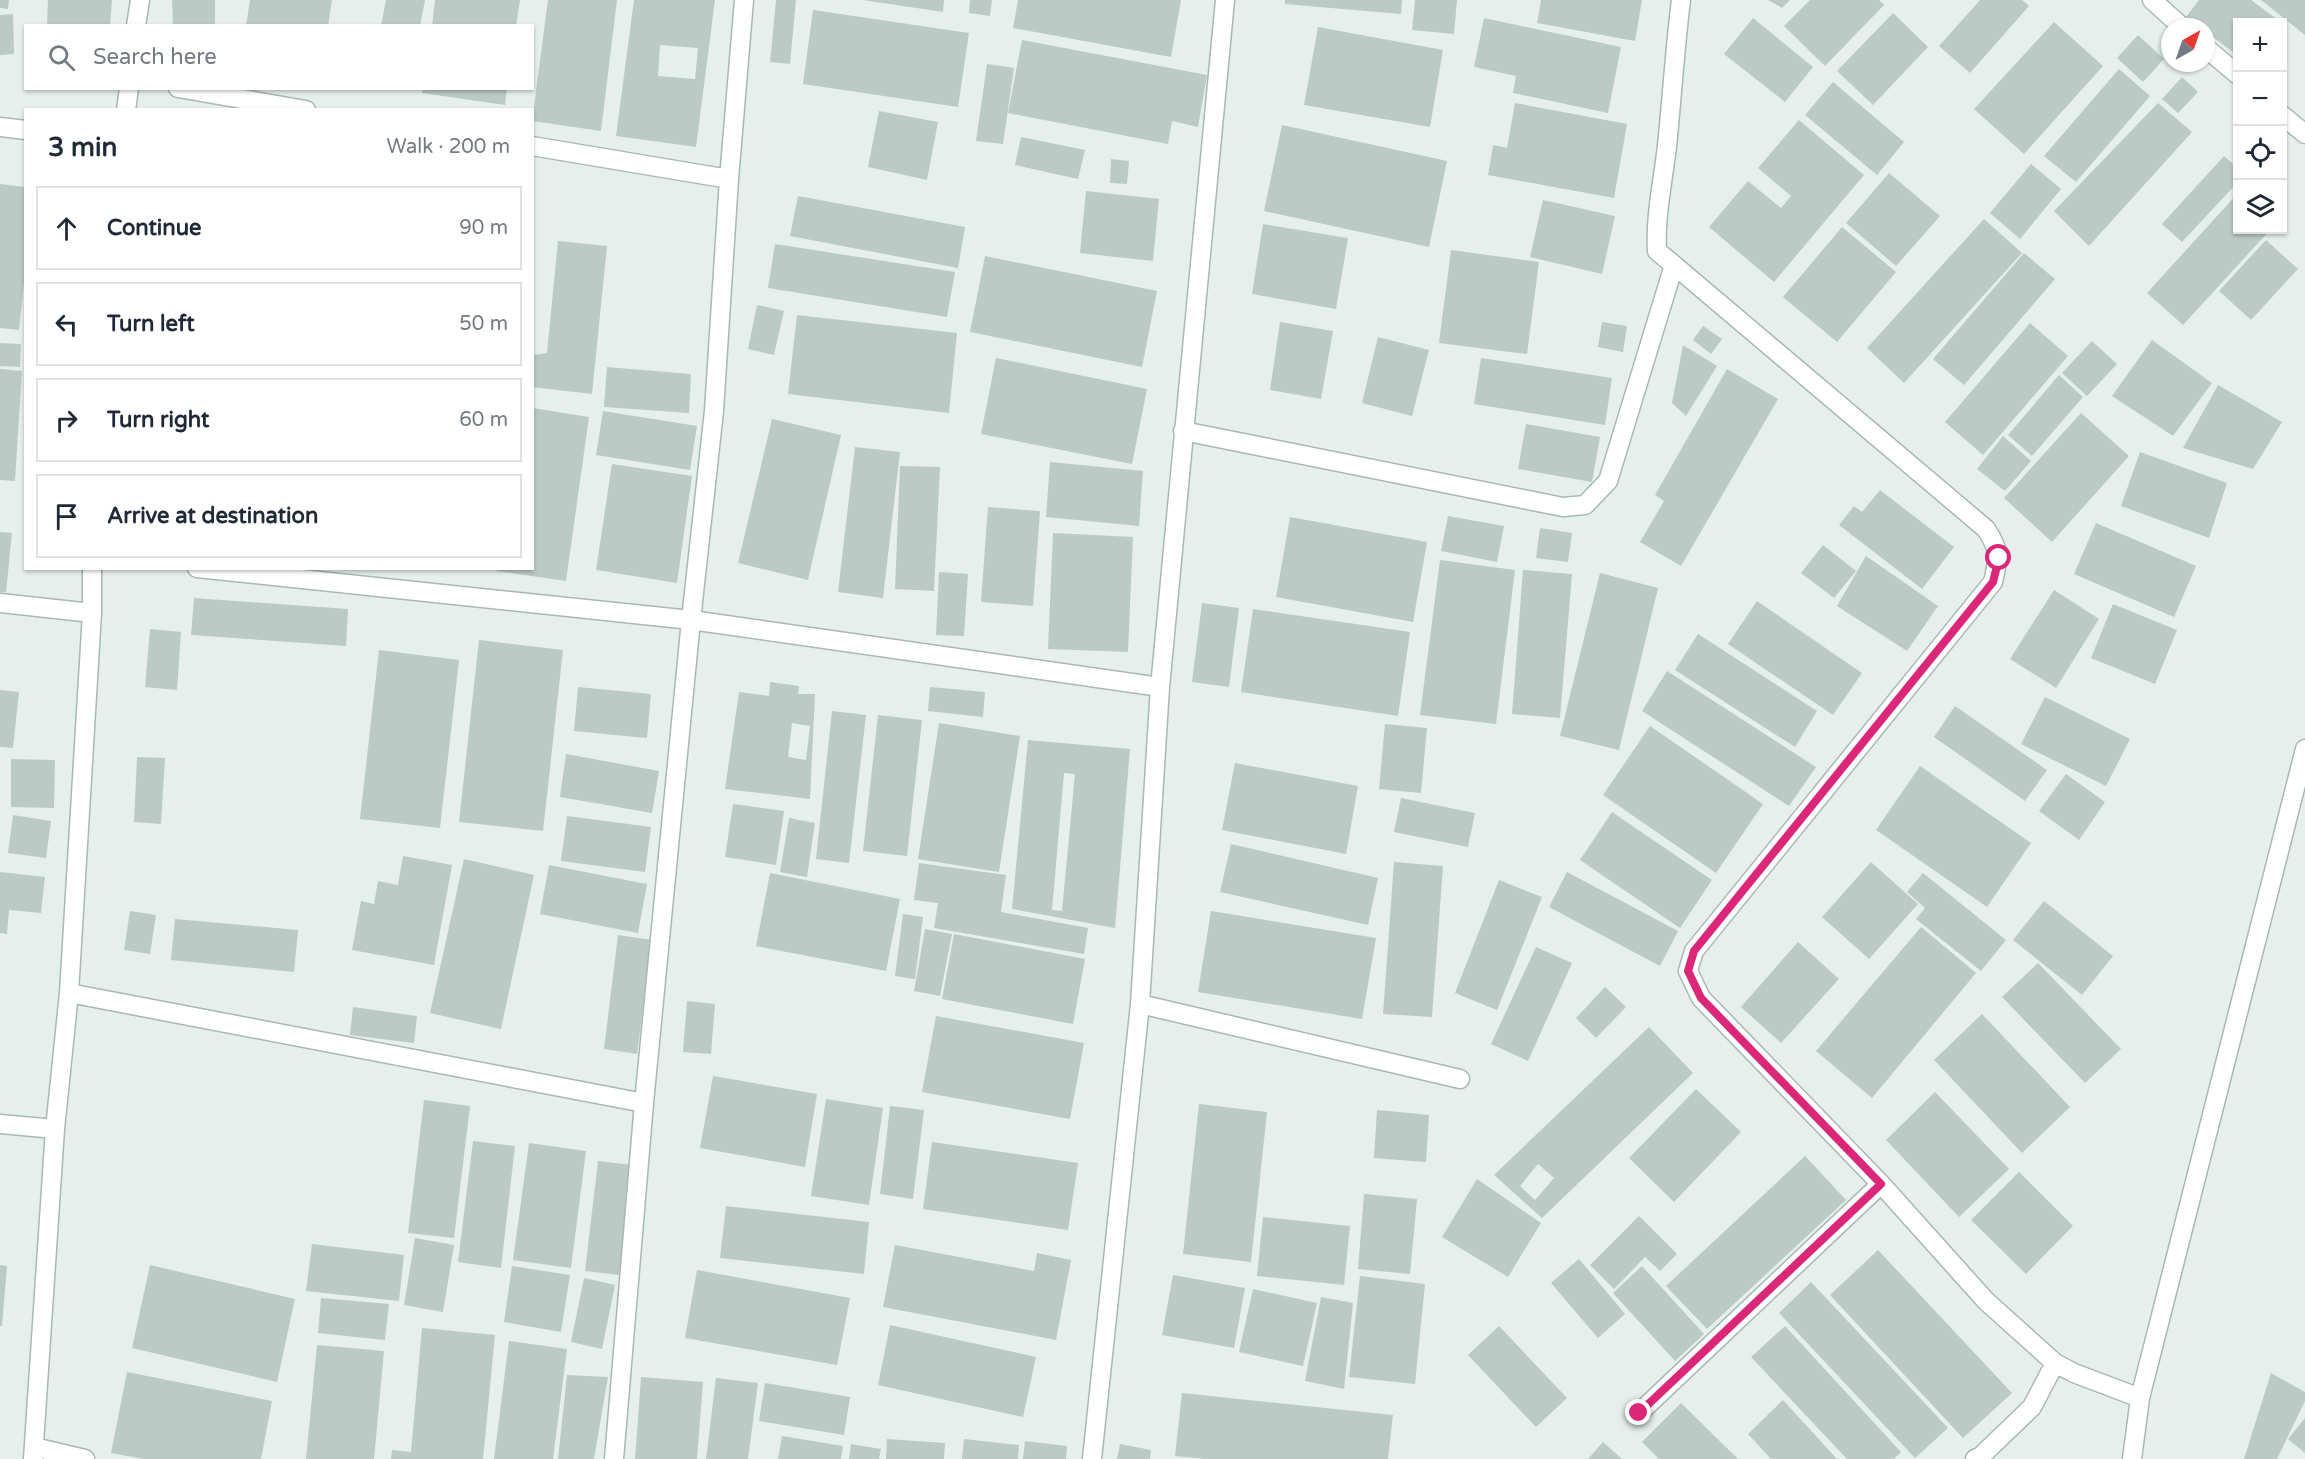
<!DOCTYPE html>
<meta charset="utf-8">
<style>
:root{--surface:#fff;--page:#f2f2f3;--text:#1f2937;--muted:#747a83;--line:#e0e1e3}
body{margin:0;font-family:"Varela Round",sans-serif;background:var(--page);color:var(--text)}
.controls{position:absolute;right:18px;top:18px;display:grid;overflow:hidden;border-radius:0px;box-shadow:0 2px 4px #0004}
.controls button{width:54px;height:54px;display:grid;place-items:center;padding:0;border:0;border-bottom:2px solid var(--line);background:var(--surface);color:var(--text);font:30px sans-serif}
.compass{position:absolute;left:2161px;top:18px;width:54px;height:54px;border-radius:50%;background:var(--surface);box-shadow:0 2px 4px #0004;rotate:40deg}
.stop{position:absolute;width:18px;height:18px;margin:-14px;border:4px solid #db2777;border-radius:50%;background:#fff}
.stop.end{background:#db2777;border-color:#fff;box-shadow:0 2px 6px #0008}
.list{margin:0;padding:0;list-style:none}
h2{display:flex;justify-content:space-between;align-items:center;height:78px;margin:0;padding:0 24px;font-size:26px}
h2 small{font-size:20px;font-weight:400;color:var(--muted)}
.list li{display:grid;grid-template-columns:39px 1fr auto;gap:18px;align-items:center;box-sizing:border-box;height:84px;margin:0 12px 12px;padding:0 12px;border:2px solid var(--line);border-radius:0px}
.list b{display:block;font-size:22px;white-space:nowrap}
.list em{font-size:20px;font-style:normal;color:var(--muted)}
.icon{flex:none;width:33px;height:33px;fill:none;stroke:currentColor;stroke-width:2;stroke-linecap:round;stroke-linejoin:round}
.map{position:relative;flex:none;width:2305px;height:1459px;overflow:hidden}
.search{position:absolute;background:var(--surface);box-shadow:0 2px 4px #0004;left:24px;top:24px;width:510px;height:66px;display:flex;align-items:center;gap:15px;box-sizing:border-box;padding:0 21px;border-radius:0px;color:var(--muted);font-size:22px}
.panel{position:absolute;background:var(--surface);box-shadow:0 2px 4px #0004;left:24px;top:108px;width:510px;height:462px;border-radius:0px}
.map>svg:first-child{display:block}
</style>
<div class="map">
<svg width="2305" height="1459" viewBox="0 0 2305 1459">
<rect width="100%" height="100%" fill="#e6efeb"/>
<path fill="#bbcac4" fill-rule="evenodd" d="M0,0H9L8,9L0,8Z
M48,0H112L110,26H47Z
M172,0H215V26H173Z
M250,0H332L328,26H246Z
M386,0H425L420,26H381Z
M435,0H520L516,26H432Z
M548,0H617L601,131L532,121Z
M634,0H715L696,147L616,136ZM660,45L698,48L695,79L658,76Z
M776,0H796L790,64L770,62Z
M863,0H944L943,12Z
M970,0H992L990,16L969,13Z
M1018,0H1181L1171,57L1013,28Z
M1285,0H1402L1401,14L1285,4Z
M1415,0H1457L1454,34L1412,30Z
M1541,0H1642L1635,41L1537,23Z
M1768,0H1790L1782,8Z
M1810,0H1879L1884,5L1825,66L1784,26Z
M1980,0H2022L2029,6L1970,73L1939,46Z
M2199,0H2251L2281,22H2238V56L2206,32V27H2200L2186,17Z
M2261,0H2305V35Z
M813,10L969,33L958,107L803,84Z
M1893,13L1928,47L1873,105L1837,71Z
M13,14L14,54L0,55V15Z
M1484,18L1621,47L1608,113L1513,93L1516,76L1474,67Z
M1753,18L1813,67L1785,102L1724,54Z
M2054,22L2103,66L2024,154L1974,109Z
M1318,27L1443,50L1430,127L1304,105Z
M2138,35L2164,59L2143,82L2117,58Z
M1022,40L1207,75L1198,127L1172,121L1168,144L1008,113Z
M987,64L1014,68L1003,144L976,141Z
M2119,69L2150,96L2076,182L2044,156Z
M2182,77L2198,92L2178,113L2162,99Z
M1833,82L1904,142L1877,175L1805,115Z
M423,88H507L505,105L422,93Z
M1515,103L1627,124L1614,198L1488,175L1493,145L1507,148Z
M2158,103L2192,132L2089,246L2054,211Z
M879,111L938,122L927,180L868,167Z
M1799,120L1864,175L1774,282L1709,227L1748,181L1781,208L1791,196L1758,168Z
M1282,125L1447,161L1429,247L1264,211Z
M1021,137L1085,150L1078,179L1015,165Z
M2224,156L2238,168V182L2182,242L2162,224Z
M1111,159L1129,161L1127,184L1110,183Z
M2031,164L2061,189L2020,239L1990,213Z
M1889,173L1940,216L1896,266L1846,223Z
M0,184L26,187V263L19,330L0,328Z
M1086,191L1159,199L1153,261L1080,253Z
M2238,193V230H2270L2183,325L2147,293Z
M798,196L965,227L958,268L790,236Z
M1543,200L1615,216L1602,274L1530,257Z
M1984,219L2022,253L1904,383L1867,348Z
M1263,224L1348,238L1336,309L1252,294Z
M1842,227L1896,272L1837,342L1783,297Z
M2266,240L2298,269L2251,320L2219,291Z
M558,241L607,246L592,394L532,387V355L547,353Z
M775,244L955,272L947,317L768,288Z
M1451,250L1539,262L1527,354L1439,343Z
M2024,253L2055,279L1964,385L1933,359Z
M985,256L1157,291L1142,367L970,332Z
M757,305L784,311L774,355L748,349Z
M797,315L957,333L949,413L788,394Z
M1280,322L1333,331L1321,399L1270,390Z
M1602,322L1627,326L1623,352L1598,347Z
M2030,323L2068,356L1983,455L1945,422Z
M1703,326L1722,339L1711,354L1693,340Z
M1378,337L1429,350L1412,416L1362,403Z
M2152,340L2212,383L2173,436L2112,396Z
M2092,341L2117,364L2087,396L2062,373Z
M0,343L21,344L20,367L0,366Z
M1683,345L1717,366L1686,416L1672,403Z
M996,358L1147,389L1132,464L981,434Z
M1481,358L1612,378L1605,425L1474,404Z
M607,367L691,374L689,413L604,407Z
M0,369L22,371L15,481L0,480Z
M1727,369L1778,399L1681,566L1640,542L1664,501L1655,495Z
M2059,375L2083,397L2032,456L2008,435Z
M2218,385L2282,422L2253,469L2183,448Z
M532,408L589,417L566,581L497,571V568H532Z
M603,411L697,426L690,470L596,455Z
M2081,413L2129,456L2052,542L2004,498Z
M772,419L841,435L808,580L738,563Z
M1526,424L1600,437L1592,482L1518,469Z
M2003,436L2031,461L2005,491L1977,469Z
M855,447L900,452L883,598L838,592Z
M2140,452L2227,483L2209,538L2121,506Z
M1050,462L1143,471L1139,526L1046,517Z
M612,464L692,476L677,583L596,570Z
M900,466L940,467L934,591L895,589Z
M1880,490L1954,547L1922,589L1839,525L1854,506L1862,512Z
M988,507L1040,511L1033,606L981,602Z
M1448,516L1504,526L1497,562L1441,551Z
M1290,517L1427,542L1413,622L1276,597Z
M2096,523L2196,566L2174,617L2074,574Z
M1540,528L1572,533L1568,562L1536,558Z
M0,532L12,533L6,592H0Z
M1053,533L1133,537L1128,652L1048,649Z
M1823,545L1856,571L1834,598L1801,573Z
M1866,556L1938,606L1907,651L1837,606Z
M1440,560L1515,570L1496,724L1420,715Z
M1523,570L1572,574L1560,718L1512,714Z
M939,572L968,574L964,636L936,635Z
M1600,573L1658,588L1619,750L1560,736Z
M2054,590L2099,619L2056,688L2010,659Z
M194,598L348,609L346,646L191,635Z
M1757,601L1862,673L1833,715L1728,644Z
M1202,603L1239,608L1229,687L1192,682Z
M2113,604L2177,630L2155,684L2091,658Z
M1253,609L1410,632L1398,716L1241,692Z
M150,629L181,632L177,690L145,687Z
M1698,634L1817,711L1795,747L1675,670Z
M479,640L563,650L543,831L459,822Z
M379,650L459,660L440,828L360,819Z
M1667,671L1816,767L1789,806L1642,711Z
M770,682L799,686L798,694H815L810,799L725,789L739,692L769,696ZM792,723L810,726L806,760L788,757Z
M578,687L651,694L647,738L574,731Z
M930,687L985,692L983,717L928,711Z
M0,690L19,692L13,748L0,747Z
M2045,697L2130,739L2106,786L2021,744Z
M1955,706L2047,770L2025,801L1934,737Z
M832,711L866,715L849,863L816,859Z
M878,715L922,720L907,856L863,851Z
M939,723L1020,736L999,872L918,859Z
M1385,724L1427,728L1421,793L1379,789Z
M1650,726L1763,804L1716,873L1603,795Z
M1028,740L1130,749L1115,928L1012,909ZM1064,773L1075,774L1062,911L1052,910Z
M566,754L659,771L652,813L560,797Z
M137,757L165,758L161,824L134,822Z
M11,759L55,760L54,808L11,807Z
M1235,763L1358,786L1346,854L1222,830Z
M1920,766L2031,843L1987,907L1876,830Z
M2066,774L2105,802L2079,840L2039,811Z
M1401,798L1475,813L1468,847L1394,832Z
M733,804L784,811L776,865L725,857Z
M1612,812L1712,880L1680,928L1580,860Z
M13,815L51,821L46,858L8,853Z
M567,816L651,827L645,872L561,861Z
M789,818L815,823L807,877L780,872Z
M1231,844L1378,878L1368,925L1220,892Z
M403,856L452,865L434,965L352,950L361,901L374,904L378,881L398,885Z
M464,859L534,875L501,1029L430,1013Z
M1394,862L1443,866L1432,1017L1383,1014Z
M1871,862L1918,904L1869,959L1822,917Z
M919,863L1006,875L1001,912L1088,928L1084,954L934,928L938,903L914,900Z
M549,865L647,884L638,933L540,914Z
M0,872L45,877L41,913L9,910L7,934L0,933Z
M1567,872L1678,931L1660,966L1549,907Z
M770,873L900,899L886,971L756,946Z
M1923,873L2006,940L1981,971L1916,919L1925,908L1907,892Z
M1499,880L1542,897L1497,1010L1455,993Z
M2044,901L2113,956L2082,995L2013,940Z
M130,911L156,915L150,954L124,950Z
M1211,911L1376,938L1362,1019L1198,992Z
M903,914L923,917L915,979L895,976Z
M175,919L298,930L294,972L171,960Z
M1921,927L1976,973L1872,1098L1816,1051Z
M925,929L952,934L940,996L914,991Z
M954,934L1085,959L1073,1024L942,999Z
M618,935L652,940L637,1054L604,1049Z
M1798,942L1839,979L1781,1043L1741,1007Z
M1536,947L1572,963L1528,1061L1491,1044Z
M2038,963L2121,1049L2085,1083L2002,997Z
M1605,987L1626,1007L1596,1038L1576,1018Z
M687,1001L715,1004L711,1054L683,1052Z
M353,1007L417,1016L414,1043L350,1035Z
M1982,1014L2070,1107L2022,1153L1934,1060Z
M936,1016L1084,1043L1070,1119L922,1092Z
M1649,1027L1693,1073L1542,1218L1494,1175ZM1538,1164L1554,1178L1535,1200L1520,1186Z
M713,1076L817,1094L805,1167L700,1148Z
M1696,1089L1741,1132L1674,1202L1629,1158Z
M1935,1092L2009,1169L1959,1217L1886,1140Z
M826,1099L883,1108L869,1205L811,1196Z
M424,1100L470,1106L454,1238L408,1233Z
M1199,1104L1267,1112L1251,1262L1183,1254Z
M890,1106L924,1110L913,1199L880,1194Z
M1377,1110L1429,1115L1426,1162L1374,1158Z
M473,1141L515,1146L501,1268L458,1262Z
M932,1142L1078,1163L1068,1230L923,1209Z
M529,1143L586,1151L571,1268L513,1260Z
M1805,1156L1846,1200L1707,1329L1666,1286Z
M598,1161L632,1165L619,1275L585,1271Z
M2019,1172L2073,1226L2026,1274L1971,1220Z
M1477,1179L1541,1223L1508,1277L1442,1237Z
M1364,1194L1417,1199L1410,1274L1358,1269Z
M726,1206L869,1222L864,1274L720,1258Z
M1639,1216L1677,1254L1660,1271L1645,1257L1614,1289L1590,1265Z
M1263,1217L1350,1226L1344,1285L1257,1276Z
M415,1238L454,1245L443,1312L404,1305Z
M312,1244L404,1255L399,1301L306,1291Z
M895,1245L1034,1271L1037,1253L1071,1260L1056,1340L883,1307Z
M1878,1250L2012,1393L1963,1438L1830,1295Z
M1579,1259L1625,1314L1598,1338L1551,1283Z
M0,1265L7,1266L2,1326H0Z
M150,1265L295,1299L277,1382L132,1348Z
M512,1266L570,1275L561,1332L504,1322Z
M1642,1266L1704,1334L1675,1361L1613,1293Z
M697,1270L850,1298L837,1365L685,1338Z
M1173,1275L1245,1288L1234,1348L1162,1335Z
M1360,1276L1425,1284L1415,1384L1349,1377Z
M584,1278L615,1285L602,1349L571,1342Z
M1811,1282L1948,1428L1915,1458L1779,1313Z
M1253,1289L1317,1303L1303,1366L1239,1352Z
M1321,1297L1353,1303L1344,1389L1305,1381Z
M321,1298L389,1304L385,1340L318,1333Z
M890,1325L1036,1357L1023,1417L878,1385Z
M1499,1326L1567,1398L1536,1427L1468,1355Z
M1785,1326L1901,1452L1894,1459H1847L1751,1357Z
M422,1328L495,1335L483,1459H391L392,1450L411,1452Z
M509,1341L567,1349L553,1459H494Z
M317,1345L384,1351L374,1459H306Z
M127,1372L272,1401L261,1459H144L111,1453Z
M2271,1373L2305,1392V1401L2277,1459H2244Z
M567,1375L608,1377L594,1459H558Z
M641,1377L703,1382L697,1459H635Z
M716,1378L758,1383L748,1459H706Z
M765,1383L850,1397L844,1435L759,1421Z
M1182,1393L1393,1415L1388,1459H1205L1175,1456Z
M1783,1400L1837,1459H1771L1748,1434Z
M1681,1403L1738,1459H1659L1642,1442Z
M2305,1418V1453L2288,1439Z
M782,1436L843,1446L841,1459H778Z
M887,1439L945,1443L944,1459H886Z
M964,1439L1019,1445L1018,1459H962Z
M1025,1441L1067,1446L1066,1459H1023Z
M1603,1442L1622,1459H1588Z
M851,1444L881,1449L879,1459H849Z
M1120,1444L1151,1450L1150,1459H1117Z"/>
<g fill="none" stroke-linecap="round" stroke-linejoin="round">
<g stroke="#a8b8b2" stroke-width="21">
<path id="street" d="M2152,0L2182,27
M136,26L140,0
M2206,48L2238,75
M178,88L306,110
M126,110L129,88
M2282,115L2305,134
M0,127L26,130
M532,146L729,179
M1674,265L1986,529C2000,550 1999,557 1993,582L1694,951L1688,971L1701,998L1881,1184L1986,1301L2055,1363L2074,1373L2140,1398
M1183,431L1563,507L1585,505L1608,481L1674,265L1657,251C1655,215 1663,182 1667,146C1672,97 1675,48 1681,0
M197,568L691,620L1160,687
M0,603L92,613
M69,993L644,1103
M1140,1004L1460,1079
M0,1124L55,1129
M1639,1413L1881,1184
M34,1447L85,1459
M33,1459L55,1129L69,993L92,613V568
M614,1459L644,1103L691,620L714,411L729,179L744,0
M1092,1459L1140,1004L1160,687L1225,0
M1975,1459L1981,1456L2032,1407L2055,1363
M2132,1459L2140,1398L2305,749"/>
</g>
<use href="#street" stroke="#fff" stroke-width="18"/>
</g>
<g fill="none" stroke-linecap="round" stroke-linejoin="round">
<path stroke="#db2777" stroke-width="8" d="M1639,1413L1881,1184L1701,998L1688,971L1694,951L1993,582L1999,558"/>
</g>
</svg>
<div class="controls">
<button>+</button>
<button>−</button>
<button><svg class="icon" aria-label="locate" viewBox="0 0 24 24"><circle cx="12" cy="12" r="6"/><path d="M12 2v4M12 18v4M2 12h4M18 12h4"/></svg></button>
<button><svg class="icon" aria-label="layers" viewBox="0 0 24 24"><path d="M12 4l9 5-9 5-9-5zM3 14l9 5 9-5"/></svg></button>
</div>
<svg class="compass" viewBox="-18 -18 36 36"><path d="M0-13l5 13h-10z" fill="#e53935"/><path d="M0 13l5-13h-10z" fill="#747a83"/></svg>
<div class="stop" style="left:1999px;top:558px"></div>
<div class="stop end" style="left:1639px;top:1413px"></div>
<div class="search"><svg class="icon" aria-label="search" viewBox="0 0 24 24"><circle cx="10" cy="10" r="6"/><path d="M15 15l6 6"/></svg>Search here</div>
<section class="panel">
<h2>3 min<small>Walk · 200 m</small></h2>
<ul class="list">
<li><svg class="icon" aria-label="ahead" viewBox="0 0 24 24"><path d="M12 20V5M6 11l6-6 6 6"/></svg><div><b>Continue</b></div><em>90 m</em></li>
<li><svg class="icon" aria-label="left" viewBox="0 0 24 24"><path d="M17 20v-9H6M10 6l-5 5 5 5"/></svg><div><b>Turn left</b></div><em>50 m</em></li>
<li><svg class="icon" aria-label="right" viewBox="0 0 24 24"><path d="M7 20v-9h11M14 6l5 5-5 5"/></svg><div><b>Turn right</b></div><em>60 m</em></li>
<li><svg class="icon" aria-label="arrive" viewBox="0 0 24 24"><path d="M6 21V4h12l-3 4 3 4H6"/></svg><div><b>Arrive at destination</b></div></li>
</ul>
</section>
</div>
